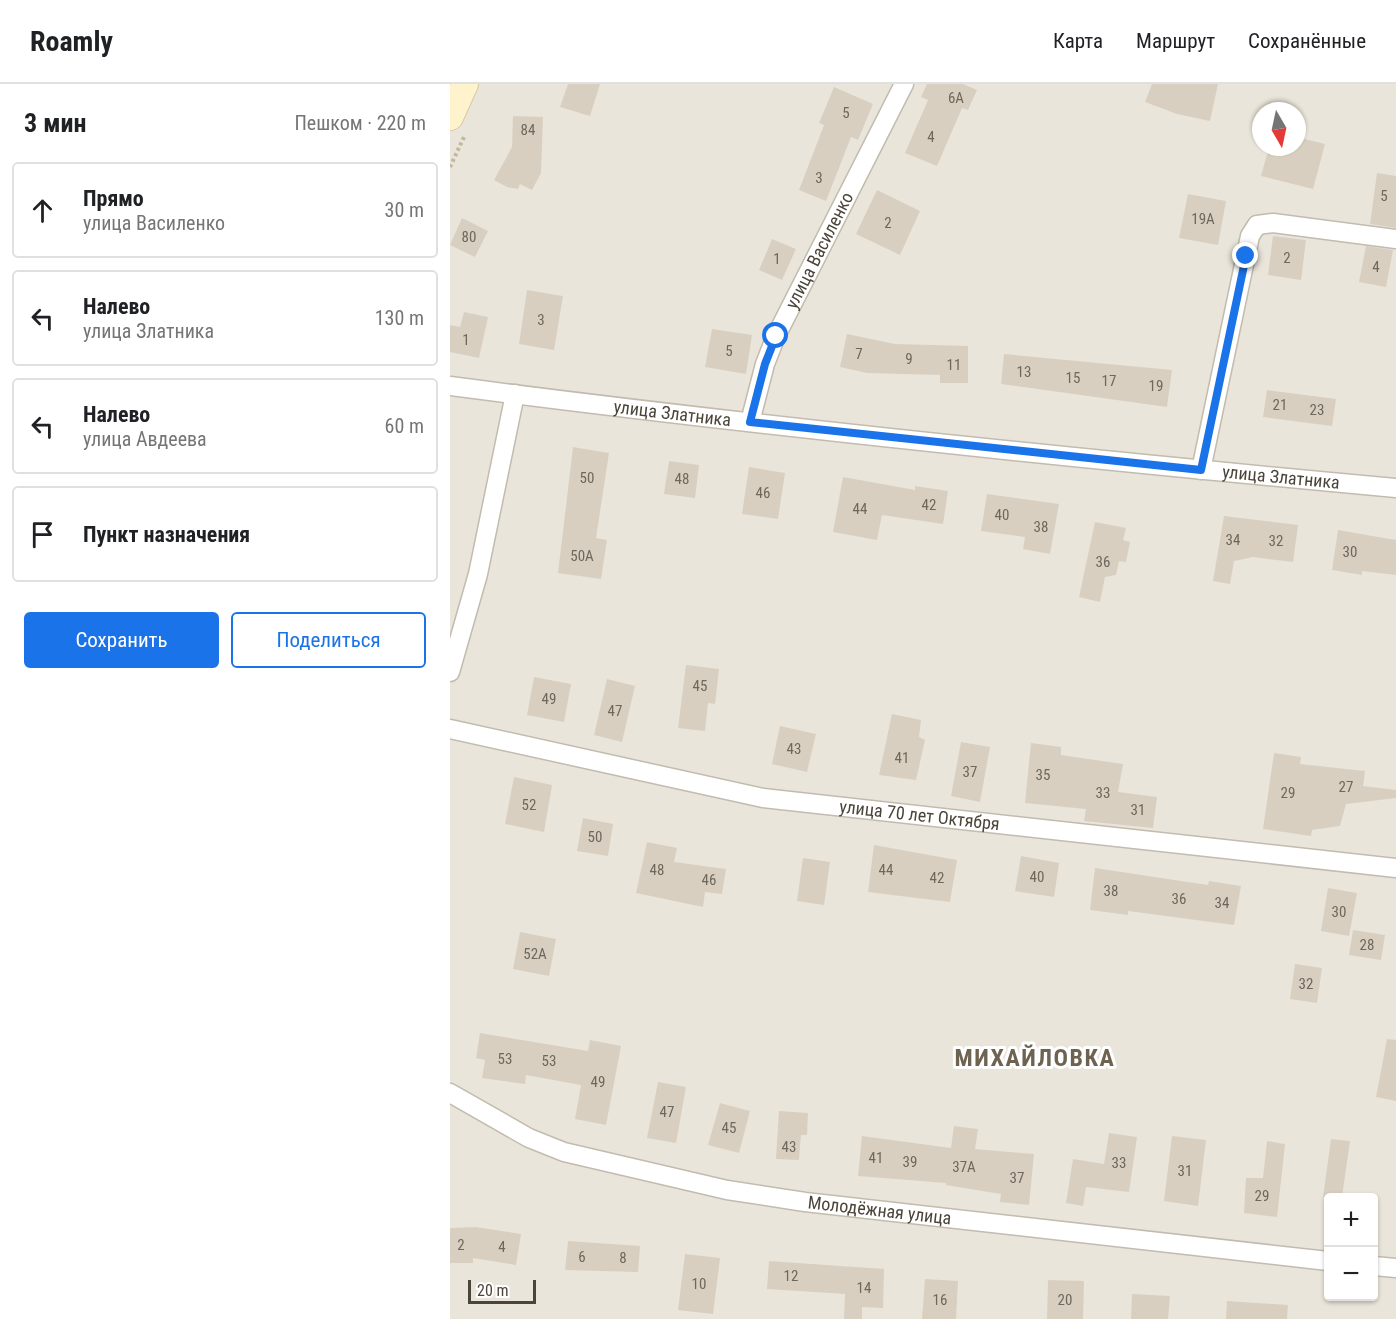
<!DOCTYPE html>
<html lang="ru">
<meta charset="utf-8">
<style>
:root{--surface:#fff;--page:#f2f2f2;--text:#202124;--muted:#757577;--line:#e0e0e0;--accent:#1a73e8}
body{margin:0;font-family:"Roboto Condensed",sans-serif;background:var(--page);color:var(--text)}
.controls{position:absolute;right:18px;bottom:18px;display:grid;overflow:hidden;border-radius:6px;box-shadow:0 2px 4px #0004}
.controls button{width:54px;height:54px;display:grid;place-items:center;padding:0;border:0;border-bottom:2px solid var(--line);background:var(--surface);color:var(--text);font:30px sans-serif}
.compass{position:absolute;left:802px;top:18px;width:54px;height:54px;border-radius:50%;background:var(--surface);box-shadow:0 2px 4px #0004;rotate:171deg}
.scale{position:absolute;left:18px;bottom:15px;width:68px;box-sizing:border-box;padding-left:6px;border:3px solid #4b4439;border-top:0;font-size:16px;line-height:21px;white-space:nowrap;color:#4b4439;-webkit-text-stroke:4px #fff;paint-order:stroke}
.stop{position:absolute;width:18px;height:18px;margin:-14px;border:4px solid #1a73e8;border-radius:50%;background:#fff}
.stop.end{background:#1a73e8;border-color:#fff;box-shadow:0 2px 6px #0008}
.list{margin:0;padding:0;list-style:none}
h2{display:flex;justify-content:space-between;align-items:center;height:78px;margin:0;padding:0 24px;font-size:26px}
h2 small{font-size:20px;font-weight:400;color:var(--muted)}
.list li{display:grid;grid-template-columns:39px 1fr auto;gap:18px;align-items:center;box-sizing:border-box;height:96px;margin:0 12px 12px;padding:0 12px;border:2px solid var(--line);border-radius:6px}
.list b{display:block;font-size:22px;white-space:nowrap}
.list p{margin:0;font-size:20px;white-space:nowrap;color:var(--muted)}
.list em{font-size:20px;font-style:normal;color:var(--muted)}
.actions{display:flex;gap:12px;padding:18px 24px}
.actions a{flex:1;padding:14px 0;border:2px solid var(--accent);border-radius:6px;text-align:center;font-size:21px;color:var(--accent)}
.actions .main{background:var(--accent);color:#fff}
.icon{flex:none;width:33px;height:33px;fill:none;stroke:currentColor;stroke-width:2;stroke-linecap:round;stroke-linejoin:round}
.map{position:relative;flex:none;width:946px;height:1235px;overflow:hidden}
header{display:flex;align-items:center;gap:36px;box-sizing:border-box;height:84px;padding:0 30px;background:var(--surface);border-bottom:2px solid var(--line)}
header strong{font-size:28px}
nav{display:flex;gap:33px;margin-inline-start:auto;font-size:21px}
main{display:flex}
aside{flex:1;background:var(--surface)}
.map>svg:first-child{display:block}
</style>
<header>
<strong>Roamly</strong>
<nav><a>Карта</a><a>Маршрут</a><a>Сохранённые</a></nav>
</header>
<main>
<aside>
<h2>3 мин<small>Пешком · 220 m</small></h2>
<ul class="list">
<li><svg class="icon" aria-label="ahead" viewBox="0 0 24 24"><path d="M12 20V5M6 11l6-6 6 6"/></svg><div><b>Прямо</b><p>улица Василенко</p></div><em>30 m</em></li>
<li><svg class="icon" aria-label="left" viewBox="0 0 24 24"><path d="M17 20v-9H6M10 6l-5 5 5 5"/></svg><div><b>Налево</b><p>улица Златника</p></div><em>130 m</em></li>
<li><svg class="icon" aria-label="left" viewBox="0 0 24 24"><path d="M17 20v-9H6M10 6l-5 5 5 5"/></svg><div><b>Налево</b><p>улица Авдеева</p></div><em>60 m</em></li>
<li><svg class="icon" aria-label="arrive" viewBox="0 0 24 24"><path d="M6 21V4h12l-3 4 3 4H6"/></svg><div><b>Пункт назначения</b></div></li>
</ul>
<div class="actions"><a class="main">Сохранить</a><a>Поделиться</a></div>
</aside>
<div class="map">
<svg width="946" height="1235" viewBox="0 0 946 1235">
<rect width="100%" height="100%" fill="#f6f3ec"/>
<path fill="#eae5da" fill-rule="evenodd" d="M0,0H946V1235H0ZM811,27H847V63H811ZM878,1114H924V1212H878Z"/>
<path fill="#d8cfc1" d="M118,0H150L140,32L110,23Z
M477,0H513L527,6L518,26L512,24L487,82L455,69L478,16L471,13Z
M702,0H768L760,37L727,30L695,18Z
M384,3L423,20L408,56L401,53L376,117L349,106L374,41L369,39Z
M63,32L93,33L91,89L82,106L70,100L68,105L57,103L44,96L62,63Z
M847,53L875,60L863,105L811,92L819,63H847Z
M927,89L946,92V144L920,140Z
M427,106L470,127L450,171L406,150Z
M738,110L776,117L768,161L729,154Z
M12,134L38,147L25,173L0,161Z
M823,152L856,156L851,196L818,191Z
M322,155L346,165L332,196L309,186Z
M916,162L943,166L936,203L909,198Z
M77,206L113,212L104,266L69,260Z
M14,228L38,233L29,274L0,268V241L10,243Z
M262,245L302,251L296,290L255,283Z
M397,250L445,260L518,262V299H490V291L417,289L390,283Z
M554,270L722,286L717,323L551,300Z
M817,306L886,315L882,342L813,333Z
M123,363L159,369L146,454L157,456L151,495L108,489Z
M219,377L249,381L245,414L214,410Z
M299,383L335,389L328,435L292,430Z
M393,393L465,406V402L498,407L493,440L432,431L427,456L383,448Z
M537,410L609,420L600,470L573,465L575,453L531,447Z
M774,432L848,441L843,478L803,473L784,477L780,500L763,497Z
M645,438L676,444L673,456L680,458L676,478L669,477L666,491L655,493L650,518L629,513Z
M888,446L946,456V491L912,487V491L882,486Z
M236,581L269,585L265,620L258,619L255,647L228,644Z
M84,593L121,600L114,638L77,631Z
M157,595L185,602L172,658L144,651Z
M442,630L471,636L469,653L475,656L466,696L429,691Z
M330,642L366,650L357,688L322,680Z
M511,658L540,663L530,718L501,712Z
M581,659L611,663V671L673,680L668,708L707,713L703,744L634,737L636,725L575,719Z
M824,669L851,673L850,680L915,687L913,702L946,706V714L896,720L890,742L862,746L861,752L813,745Z
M64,693L102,701L94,748L55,740Z
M133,734L163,740L158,772L127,767Z
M197,758L227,764L224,778L276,785L272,810L255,808L253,823L186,809Z
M424,761L507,776L500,818L418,808Z
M571,772L609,779L604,813L565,807Z
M353,774L380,778L374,821L347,817Z
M645,784L758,801L759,797L791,802L784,841L678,827V831L640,826Z
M878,804L907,809L899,852L871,847Z
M903,846L935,851L931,876L899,871Z
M70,848L106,855L99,892L63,885Z
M845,880L872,884L867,919L840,915Z
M30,949L138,967L140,956L171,962L156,1041L125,1035L131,1001L76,991L75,1000L32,994L35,976L26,974Z
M937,955L946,956V1017L926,1013Z
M208,998L236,1003L226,1059L197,1054Z
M270,1019L300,1027L289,1069L258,1061Z
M329,1027L358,1029L357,1051H351L349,1076L326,1075Z
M504,1042L528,1045L525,1065L584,1070L579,1121L550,1118L551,1110L496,1101V1099L408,1092L412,1052L501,1064Z
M659,1049L687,1053L679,1108L636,1103L633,1122L616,1119L623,1075L654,1080Z
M722,1052L756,1056L748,1122L714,1117Z
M881,1055L900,1057L892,1113H873Z
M817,1057L835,1060L827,1133L794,1129L796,1094H813Z
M26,1143L71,1150L66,1181L23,1174V1179H0V1144Z
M118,1157L190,1162L188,1188L115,1186Z
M235,1170L270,1174L263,1230L228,1226Z
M319,1177L434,1185L433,1224L412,1223V1235H394L395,1210L317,1205Z
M475,1195L508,1197L506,1235H472Z
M598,1196L634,1197L633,1235H597Z
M682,1210L720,1212L718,1235H681Z
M777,1217L838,1221L837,1235H776Z"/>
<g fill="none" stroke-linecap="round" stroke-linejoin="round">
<g stroke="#c2bbae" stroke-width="21">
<g id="street">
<path id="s1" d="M0,302C314,343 630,375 946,404"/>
<path id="s2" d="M300,338L315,280L326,252L454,0"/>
<path d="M751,386L800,152L807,141L823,139L946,155"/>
<path d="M0,588L28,490L65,310"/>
<path id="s3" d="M0,645L313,714L946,784"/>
<path id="s4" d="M0,1009L79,1054L114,1068L277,1106L355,1118L878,1177"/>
<path d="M924,1182L946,1184"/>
</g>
</g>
<g stroke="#d6c79b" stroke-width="28">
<path id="secondary" d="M0,33L15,0"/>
</g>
<path stroke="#c4b79f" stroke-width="4" stroke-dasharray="3 3" stroke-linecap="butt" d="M0,83L14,53"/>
<use href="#street" stroke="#fff" stroke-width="18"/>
<use href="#secondary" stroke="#fff3cd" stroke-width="26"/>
</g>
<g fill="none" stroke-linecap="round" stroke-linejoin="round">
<path stroke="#1a73e8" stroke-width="8" d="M326,252L315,280L300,338L751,386L796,172"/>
</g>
<g text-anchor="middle" stroke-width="6" stroke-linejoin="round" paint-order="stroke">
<g font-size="15" fill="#6e675b">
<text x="506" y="19">6А</text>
<text x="396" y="34">5</text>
<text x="78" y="51">84</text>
<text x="481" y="58">4</text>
<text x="369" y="99">3</text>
<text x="934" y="117">5</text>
<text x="753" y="140">19А</text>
<text x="438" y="144">2</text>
<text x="19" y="158">80</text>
<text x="837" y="179">2</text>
<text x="327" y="180">1</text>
<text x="926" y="188">4</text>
<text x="91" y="241">3</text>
<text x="16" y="261">1</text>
<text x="279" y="272">5</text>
<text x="409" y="275">7</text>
<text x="459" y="280">9</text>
<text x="504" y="286">11</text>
<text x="574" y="293">13</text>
<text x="623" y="299">15</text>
<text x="659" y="302">17</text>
<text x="706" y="307">19</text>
<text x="830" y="326">21</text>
<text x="867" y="331">23</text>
<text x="137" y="399">50</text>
<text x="232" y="400">48</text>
<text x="313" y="414">46</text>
<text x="479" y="426">42</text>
<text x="410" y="430">44</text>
<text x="552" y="436">40</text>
<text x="591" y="448">38</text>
<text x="783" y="461">34</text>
<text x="826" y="462">32</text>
<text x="900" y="473">30</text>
<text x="132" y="477">50А</text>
<text x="653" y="483">36</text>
<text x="250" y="607">45</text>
<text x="99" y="620">49</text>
<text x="165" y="632">47</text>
<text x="344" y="670">43</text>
<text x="452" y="679">41</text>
<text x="520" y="693">37</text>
<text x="593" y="696">35</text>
<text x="896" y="708">27</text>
<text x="653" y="714">33</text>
<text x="838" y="714">29</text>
<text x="79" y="726">52</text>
<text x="688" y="731">31</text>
<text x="145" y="758">50</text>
<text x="207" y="791">48</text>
<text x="436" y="791">44</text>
<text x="587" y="798">40</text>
<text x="487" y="799">42</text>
<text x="259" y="801">46</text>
<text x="661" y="812">38</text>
<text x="729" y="820">36</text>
<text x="772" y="824">34</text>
<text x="889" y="833">30</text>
<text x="917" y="866">28</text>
<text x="85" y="875">52А</text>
<text x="856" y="905">32</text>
<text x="55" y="980">53</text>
<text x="99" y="982">53</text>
<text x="148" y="1003">49</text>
<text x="217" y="1033">47</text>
<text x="279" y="1049">45</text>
<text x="339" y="1068">43</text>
<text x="426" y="1079">41</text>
<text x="460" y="1083">39</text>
<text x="669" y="1084">33</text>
<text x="514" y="1088">37А</text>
<text x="735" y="1092">31</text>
<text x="567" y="1099">37</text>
<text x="812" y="1117">29</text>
<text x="11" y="1166">2</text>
<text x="52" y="1168">4</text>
<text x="132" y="1178">6</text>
<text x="173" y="1179">8</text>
<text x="341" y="1197">12</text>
<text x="249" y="1205">10</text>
<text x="414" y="1209">14</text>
<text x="490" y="1221">16</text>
<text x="615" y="1221">20</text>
</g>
<g font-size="18" fill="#4b4439" stroke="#fff">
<text dy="6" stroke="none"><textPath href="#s2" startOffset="186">улица Василенко</textPath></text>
<text dy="6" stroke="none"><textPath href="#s1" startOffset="224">улица Златника</textPath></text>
<text dy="6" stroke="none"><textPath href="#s1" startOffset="836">улица Златника</textPath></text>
<text dy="6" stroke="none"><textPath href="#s3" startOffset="478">улица 70 лет Октября</textPath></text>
<text dy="6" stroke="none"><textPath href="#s4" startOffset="450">Молодёжная улица</textPath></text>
</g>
<g font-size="24" font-weight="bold" letter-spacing="1.5" fill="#6e6250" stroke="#fff">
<text x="585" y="982">МИХАЙЛОВКА</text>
</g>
</g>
</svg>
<div class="controls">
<button>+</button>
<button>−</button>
</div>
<svg class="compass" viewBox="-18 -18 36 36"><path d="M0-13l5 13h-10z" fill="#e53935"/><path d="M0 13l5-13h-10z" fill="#757577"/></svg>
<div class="scale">20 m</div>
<div class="stop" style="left:326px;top:252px"></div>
<div class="stop end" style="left:796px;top:172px"></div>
</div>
</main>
